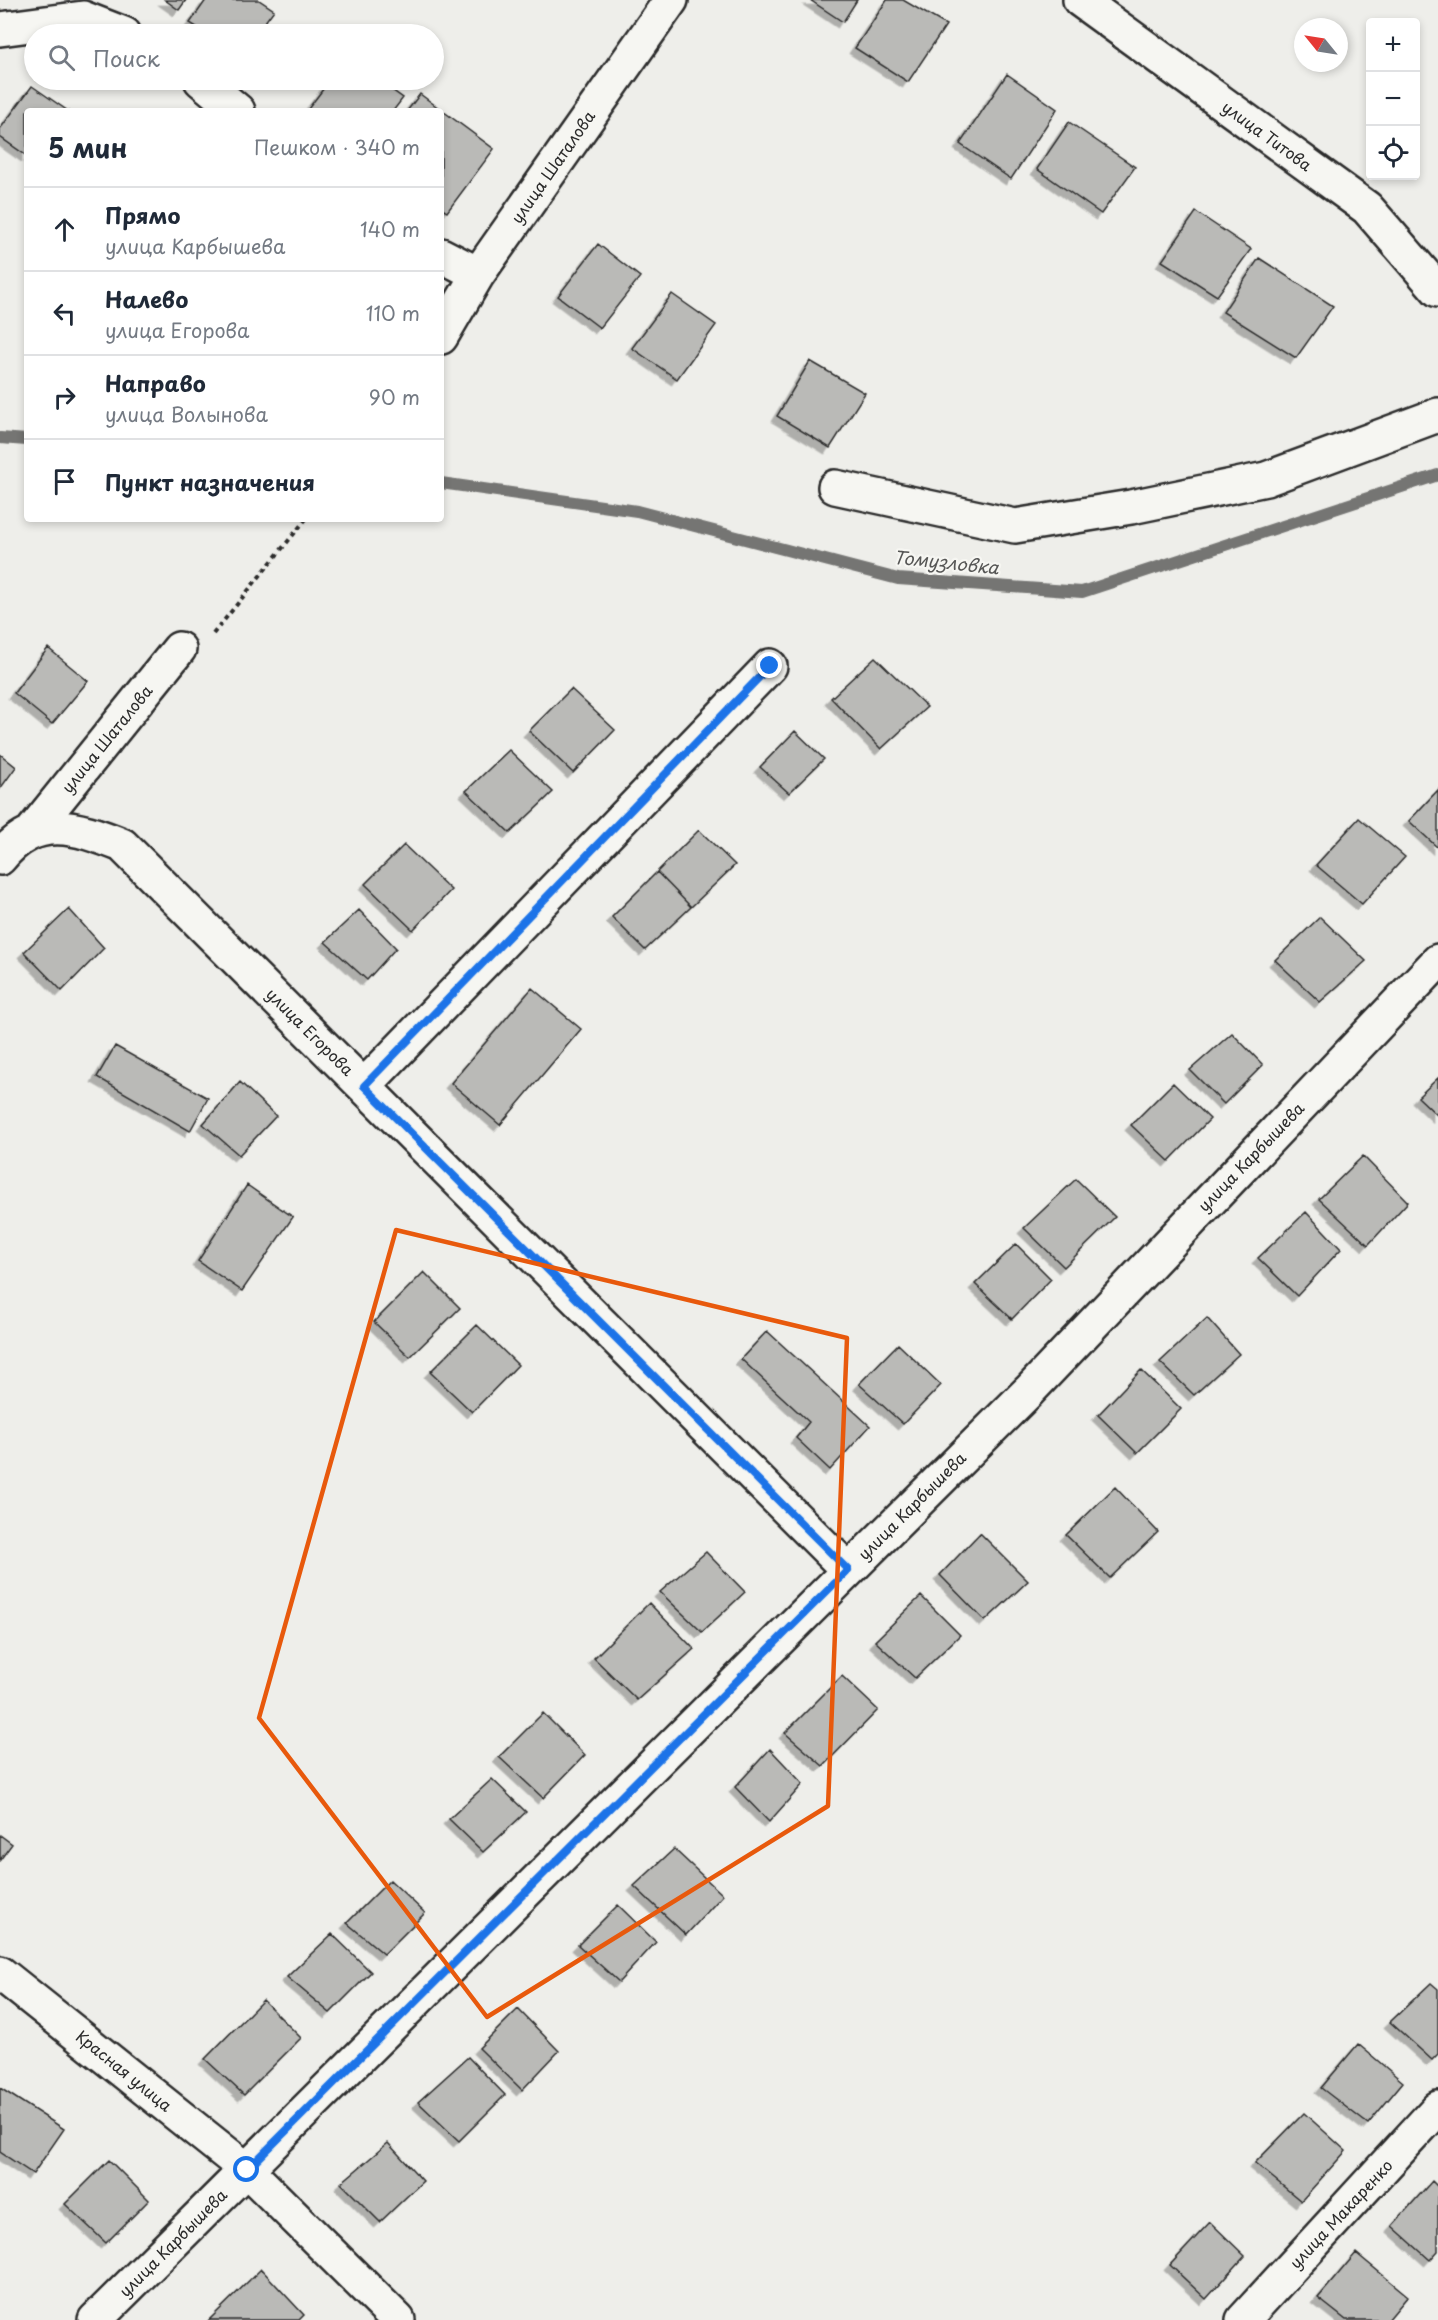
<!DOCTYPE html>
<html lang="ru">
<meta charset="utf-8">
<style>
:root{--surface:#fff;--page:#f2f2f3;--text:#1f2937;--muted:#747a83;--line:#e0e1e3}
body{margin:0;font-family:"Playpen Sans",sans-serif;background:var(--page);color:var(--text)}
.controls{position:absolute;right:18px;top:18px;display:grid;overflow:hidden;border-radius:6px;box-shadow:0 3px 9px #0003}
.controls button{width:54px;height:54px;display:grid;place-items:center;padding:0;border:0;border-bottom:2px solid var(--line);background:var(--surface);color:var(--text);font:30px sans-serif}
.compass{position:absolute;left:1294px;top:18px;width:54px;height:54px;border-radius:50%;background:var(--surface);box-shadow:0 3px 9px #0003;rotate:300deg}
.stop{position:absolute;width:18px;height:18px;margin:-14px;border:4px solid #1a73e8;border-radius:50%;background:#fff}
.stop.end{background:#1a73e8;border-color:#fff;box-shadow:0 2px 6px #0008}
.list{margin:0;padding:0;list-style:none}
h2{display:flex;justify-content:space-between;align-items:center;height:78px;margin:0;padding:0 24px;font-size:26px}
h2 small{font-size:20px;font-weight:400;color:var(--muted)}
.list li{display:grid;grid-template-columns:39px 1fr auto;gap:18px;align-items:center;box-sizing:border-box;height:84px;padding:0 24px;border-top:2px solid var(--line)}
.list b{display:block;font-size:22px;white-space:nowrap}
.list p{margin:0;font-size:20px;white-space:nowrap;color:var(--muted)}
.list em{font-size:20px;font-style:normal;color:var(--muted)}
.icon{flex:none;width:33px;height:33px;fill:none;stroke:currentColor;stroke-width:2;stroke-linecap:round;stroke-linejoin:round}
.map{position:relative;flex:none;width:1438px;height:2320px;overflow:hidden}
.search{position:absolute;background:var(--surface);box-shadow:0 3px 9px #0003;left:24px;top:24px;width:420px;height:66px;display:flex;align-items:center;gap:15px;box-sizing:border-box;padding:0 21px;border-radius:33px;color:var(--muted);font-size:22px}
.panel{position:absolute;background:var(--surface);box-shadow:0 3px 9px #0003;left:24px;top:108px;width:420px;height:414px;border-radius:6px}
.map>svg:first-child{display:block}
</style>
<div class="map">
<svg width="1438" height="2320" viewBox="0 0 1438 2320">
<defs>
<filter id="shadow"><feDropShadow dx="-5.5" dy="5.5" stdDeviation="0" flood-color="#0004"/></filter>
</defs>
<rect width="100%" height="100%" fill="#eeeeea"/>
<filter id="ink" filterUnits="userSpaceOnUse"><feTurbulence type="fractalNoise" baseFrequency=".0167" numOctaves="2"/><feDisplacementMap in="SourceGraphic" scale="12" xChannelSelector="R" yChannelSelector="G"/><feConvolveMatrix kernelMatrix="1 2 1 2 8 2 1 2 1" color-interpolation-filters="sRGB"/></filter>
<g filter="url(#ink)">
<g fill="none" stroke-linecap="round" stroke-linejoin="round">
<path stroke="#757573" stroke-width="12" d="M0,438L27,440
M441,483L637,511L898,579L1082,592L1438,475"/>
</g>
<path fill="#babab7" stroke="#2b2b2b" stroke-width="1.5" filter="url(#shadow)" d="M165,0H186L179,10Z
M206,0H259L274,10L256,34H208L190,23Z
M810,0H857L843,22Z
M887,0H903L946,25L908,82L855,48Z
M1007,74L1057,109L1011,179L960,144Z
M330,80H378L403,98L393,111H311L308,109Z
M32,86L68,111H27V156L0,137V129Z
M420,94L494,149L447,212L441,208V111H407Z
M1069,122L1135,167L1101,214L1037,169Z
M1196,212L1251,249L1217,296L1162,261Z
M598,244L640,277L600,328L558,296Z
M1259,258L1333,306L1296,358L1223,312Z
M672,294L716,325L677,379L632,348Z
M810,361L865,393L830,448L777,416Z
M48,648L88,681L52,724L14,693Z
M875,657L927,707L881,749L831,698Z
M571,689L615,730L573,773L529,731Z
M795,731L824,759L789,793L760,767Z
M509,750L553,792L510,833L466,791Z
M0,754L16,767L0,789Z
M1438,790V848L1409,821Z
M1359,818L1405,857L1362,904L1316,865Z
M699,830L735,865L691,907L657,872Z
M404,845L451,890L413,930L365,884Z
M657,872L691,907L645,950L612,917Z
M69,909L104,948L62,991L24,952Z
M359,910L396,948L367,980L325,942Z
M1320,917L1366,961L1320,1002L1275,960Z
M532,988L581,1029L500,1125L451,1083Z
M1232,1033L1263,1065L1224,1104L1190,1070Z
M115,1046L208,1098L190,1131L97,1077Z
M1438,1078V1116L1418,1097Z
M240,1082L276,1116L239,1155L203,1124Z
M1173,1083L1210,1119L1169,1161L1131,1125Z
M1363,1156L1408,1202L1368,1245L1319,1199Z
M1076,1179L1115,1217L1064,1267L1024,1228Z
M247,1185L293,1217L242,1291L198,1261Z
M1306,1212L1341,1249L1297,1296L1258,1258Z
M1016,1244L1051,1279L1012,1319L975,1284Z
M424,1272L460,1308L410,1357L374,1322Z
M1207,1318L1239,1354L1194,1395L1160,1362Z
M477,1325L518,1365L472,1412L430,1372Z
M767,1331L870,1426L830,1470L796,1438L809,1422L741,1359Z
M898,1344L941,1385L903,1424L859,1384Z
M1141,1370L1181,1409L1137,1453L1098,1415Z
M1115,1487L1158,1532L1110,1578L1066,1535Z
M980,1533L1028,1581L985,1621L940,1575Z
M706,1552L745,1592L702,1632L660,1592Z
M921,1596L960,1635L915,1678L875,1641Z
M649,1603L694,1649L637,1700L594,1658Z
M842,1676L878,1710L823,1766L785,1733Z
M543,1713L585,1755L543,1798L499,1757Z
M770,1749L803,1784L769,1822L735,1787Z
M492,1779L526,1812L483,1852L449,1819Z
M0,1835L12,1844L0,1860Z
M674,1849L723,1895L686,1935L634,1886Z
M390,1880L425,1913L384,1954L347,1923Z
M618,1905L656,1942L619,1982L578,1945Z
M332,1934L371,1972L330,2013L287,1977Z
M1431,1983L1438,1989V2054L1432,2060L1390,2022Z
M263,2000L301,2038L244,2095L205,2059Z
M518,2009L559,2051L522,2090L479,2048Z
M1358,2044L1403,2082L1368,2124L1321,2088Z
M468,2057L505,2095L459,2141L418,2102Z
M0,2088L64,2129L33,2174L0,2152Z
M1304,2113L1346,2151L1301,2201L1255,2163Z
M388,2143L423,2181L380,2222L341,2183Z
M109,2160L149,2200L106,2243L65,2204Z
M1432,2181L1438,2187V2251L1430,2260L1392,2226Z
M1210,2222L1245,2256L1206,2299L1170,2265Z
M1356,2253L1408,2296L1388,2320H1346L1318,2298Z
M261,2269L304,2315L299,2320H209Z"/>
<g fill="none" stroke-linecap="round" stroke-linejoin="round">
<g stroke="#2b2b2b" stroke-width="38">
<path id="minor" d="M1080,0L1367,208L1438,290
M0,29L83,18L124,34
M201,80L238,111
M441,255L478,274
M441,337L478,274L671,0
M835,487L1015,526L1131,507L1266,479L1438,415
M34,829L179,649
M0,858C36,813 76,827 122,845L848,1570
M364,1086L770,666
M0,1973L247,2170L398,2320
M95,2320L1029,1391L1438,961
M1243,2320L1438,2108"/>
</g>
<path stroke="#2b2b2b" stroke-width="4" stroke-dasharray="4.5 4.5" stroke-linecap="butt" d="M213,634L306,519"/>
<use href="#minor" stroke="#f6f6f2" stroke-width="33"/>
</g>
</g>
<g fill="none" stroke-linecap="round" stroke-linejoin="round" filter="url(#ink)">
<path stroke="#1a73e8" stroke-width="8" d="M247,2170L848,1570L364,1086L770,666"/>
</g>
<path fill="none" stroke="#e8590c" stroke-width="4.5" stroke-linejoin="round" d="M396,1230L847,1338L828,1806L487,2017L259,1718Z"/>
<g text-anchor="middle" stroke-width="4.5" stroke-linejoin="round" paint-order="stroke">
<g font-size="16" fill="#2b2b2b" stroke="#f6f6f2">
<text transform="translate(1267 136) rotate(36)" y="6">улица Титова</text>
<text transform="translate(553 167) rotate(-55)" y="6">улица Шаталова</text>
<text transform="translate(107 739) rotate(-51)" y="6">улица Шаталова</text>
<text transform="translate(310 1032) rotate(45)" y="6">улица Егорова</text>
<text transform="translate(1251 1157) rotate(-46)" y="6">улица Карбышева</text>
<text transform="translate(912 1506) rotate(-45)" y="6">улица Карбышева</text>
<text transform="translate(124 2071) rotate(39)" y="6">Красная улица</text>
<text transform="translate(1341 2214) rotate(-47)" y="6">улица Макаренко</text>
<text transform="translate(173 2243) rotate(-45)" y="6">улица Карбышева</text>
</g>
<g font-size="18" font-style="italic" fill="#565655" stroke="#f6f6f2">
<text transform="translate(946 563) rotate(6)" y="6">Томузловка</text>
</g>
</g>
</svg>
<div class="controls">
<button>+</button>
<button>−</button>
<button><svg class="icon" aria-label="locate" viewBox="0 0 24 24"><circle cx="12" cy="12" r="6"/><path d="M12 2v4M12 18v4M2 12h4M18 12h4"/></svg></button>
</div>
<svg class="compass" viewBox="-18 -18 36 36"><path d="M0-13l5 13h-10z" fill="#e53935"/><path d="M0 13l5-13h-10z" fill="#747a83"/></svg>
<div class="stop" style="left:247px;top:2170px"></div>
<div class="stop end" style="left:770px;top:666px"></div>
<div class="search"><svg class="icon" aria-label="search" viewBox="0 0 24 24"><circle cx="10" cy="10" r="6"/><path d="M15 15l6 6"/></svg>Поиск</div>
<section class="panel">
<h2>5 мин<small>Пешком · 340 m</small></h2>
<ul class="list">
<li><svg class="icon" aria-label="ahead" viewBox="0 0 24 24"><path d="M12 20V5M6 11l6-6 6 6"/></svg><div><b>Прямо</b><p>улица Карбышева</p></div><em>140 m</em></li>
<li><svg class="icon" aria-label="left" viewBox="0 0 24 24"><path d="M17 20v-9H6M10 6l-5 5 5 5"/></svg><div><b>Налево</b><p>улица Егорова</p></div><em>110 m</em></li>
<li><svg class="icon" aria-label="right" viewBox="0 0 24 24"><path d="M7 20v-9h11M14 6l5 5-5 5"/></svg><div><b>Направо</b><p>улица Волынова</p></div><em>90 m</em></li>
<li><svg class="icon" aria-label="arrive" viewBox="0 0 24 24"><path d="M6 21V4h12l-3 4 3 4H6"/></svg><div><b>Пункт назначения</b></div></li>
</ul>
</section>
</div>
